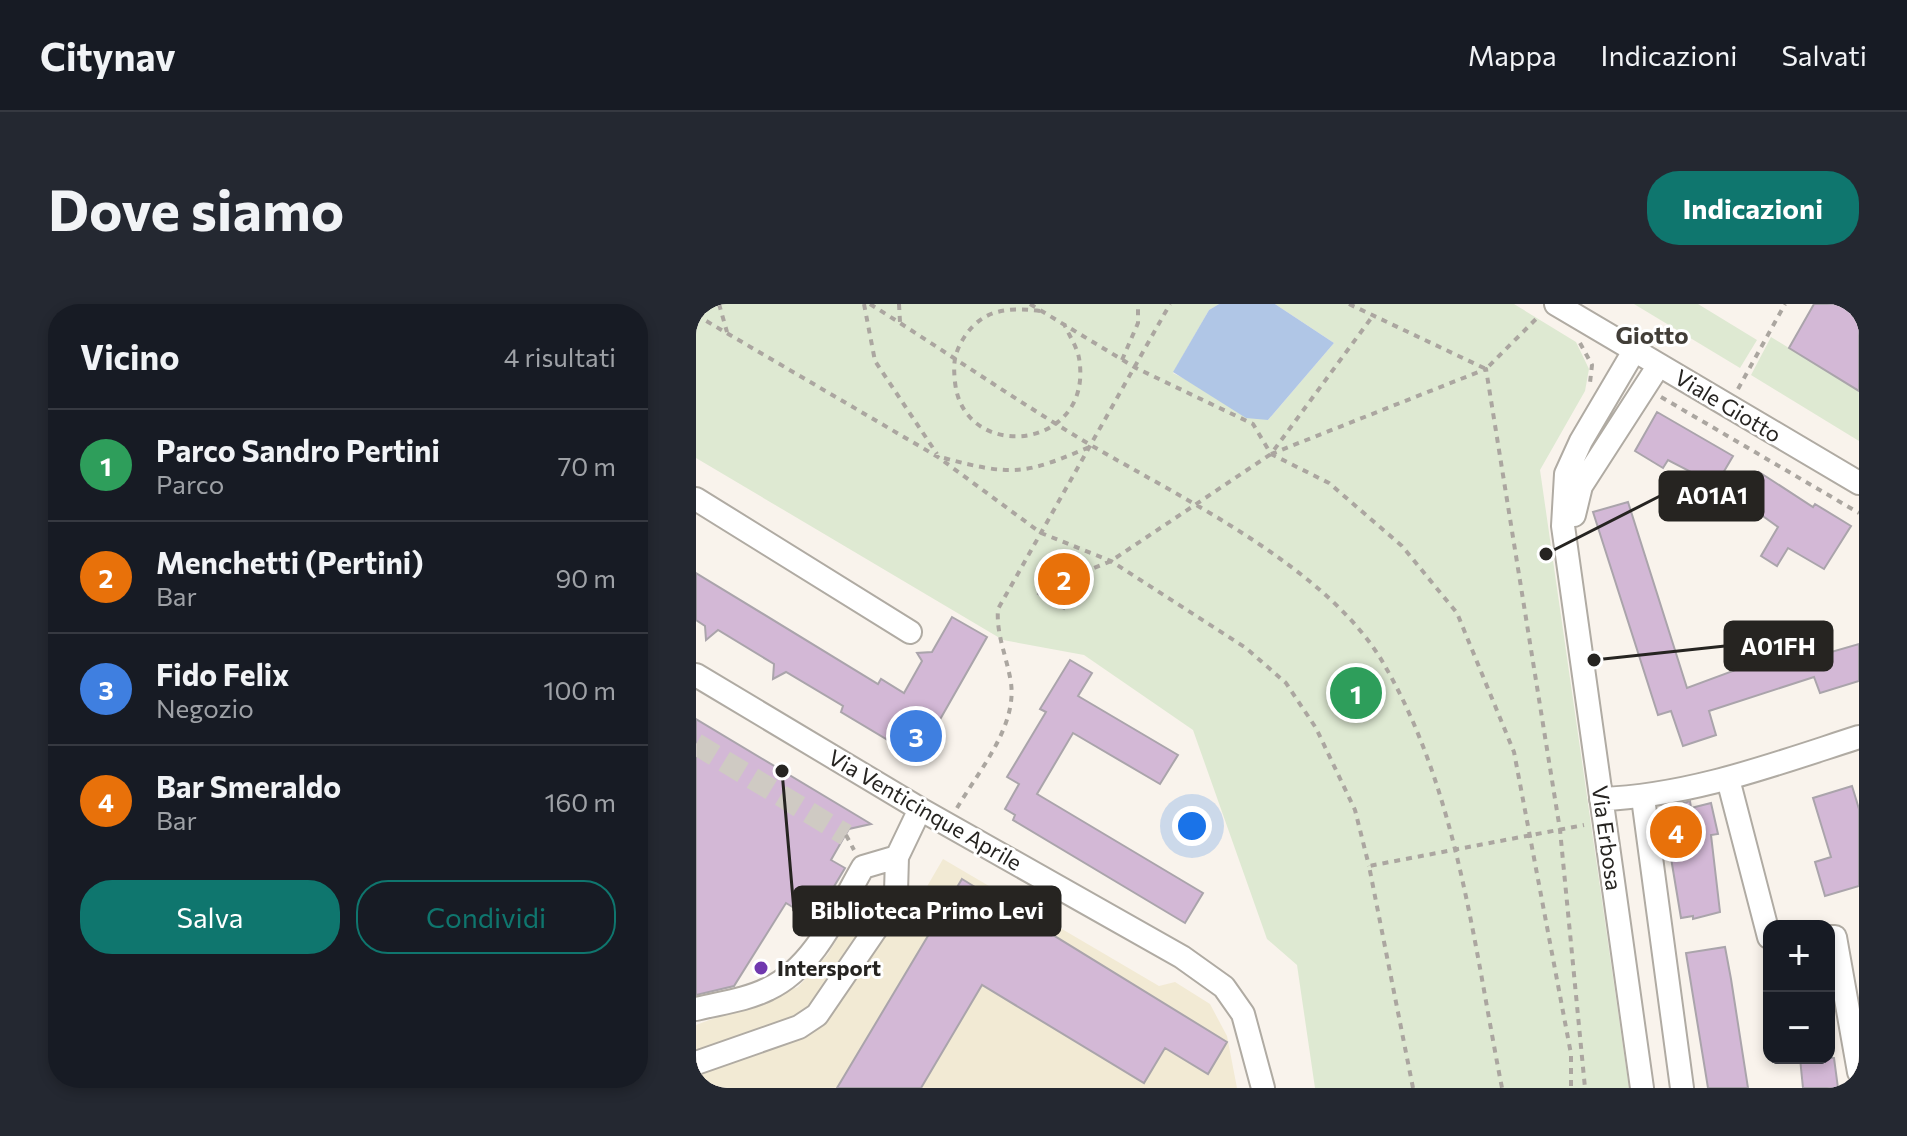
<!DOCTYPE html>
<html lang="it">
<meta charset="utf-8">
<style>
:root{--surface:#171b24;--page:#242831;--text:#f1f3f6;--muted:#9ea1a6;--line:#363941;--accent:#0f766e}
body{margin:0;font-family:Commissioner,sans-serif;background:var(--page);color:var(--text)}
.controls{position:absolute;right:24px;bottom:24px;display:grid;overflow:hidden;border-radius:16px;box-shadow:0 4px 12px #0003}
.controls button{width:72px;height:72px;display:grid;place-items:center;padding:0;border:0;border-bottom:2px solid var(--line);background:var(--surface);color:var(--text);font:40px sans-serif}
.you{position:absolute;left:496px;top:522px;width:28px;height:28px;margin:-20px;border:6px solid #fff;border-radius:50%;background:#1a73e8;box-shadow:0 0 0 12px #1a73e833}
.badge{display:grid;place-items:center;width:52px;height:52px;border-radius:50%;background:var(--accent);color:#fff;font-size:26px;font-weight:700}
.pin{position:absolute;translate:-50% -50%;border:4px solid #fff;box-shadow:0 2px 8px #0006}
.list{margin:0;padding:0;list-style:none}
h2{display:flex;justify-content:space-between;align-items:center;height:104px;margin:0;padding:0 32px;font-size:34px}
h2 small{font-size:26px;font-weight:400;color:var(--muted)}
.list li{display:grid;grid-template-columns:52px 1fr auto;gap:24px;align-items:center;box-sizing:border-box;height:112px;padding:0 32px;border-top:2px solid var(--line)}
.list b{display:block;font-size:30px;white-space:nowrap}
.list p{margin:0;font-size:26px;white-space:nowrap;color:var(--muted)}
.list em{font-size:26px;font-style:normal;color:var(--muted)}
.actions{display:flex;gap:16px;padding:24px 32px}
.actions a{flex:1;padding:18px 0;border:2px solid var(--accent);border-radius:32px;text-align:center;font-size:28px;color:var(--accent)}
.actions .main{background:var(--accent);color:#fff}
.map{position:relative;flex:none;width:1163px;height:784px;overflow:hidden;border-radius:32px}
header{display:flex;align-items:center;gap:48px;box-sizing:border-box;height:112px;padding:0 40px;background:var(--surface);border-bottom:2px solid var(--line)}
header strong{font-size:38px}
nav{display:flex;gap:44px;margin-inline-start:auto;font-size:28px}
.intro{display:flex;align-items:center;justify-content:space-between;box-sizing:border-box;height:192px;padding:0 48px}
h1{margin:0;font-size:56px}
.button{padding:20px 36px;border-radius:32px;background:var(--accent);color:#fff;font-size:28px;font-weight:700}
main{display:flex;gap:48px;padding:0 48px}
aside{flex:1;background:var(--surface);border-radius:32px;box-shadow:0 4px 12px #0003}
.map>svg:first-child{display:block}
</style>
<header>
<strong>Citynav</strong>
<nav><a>Mappa</a><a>Indicazioni</a><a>Salvati</a></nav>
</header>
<div class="intro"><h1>Dove siamo</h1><a class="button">Indicazioni</a></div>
<main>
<aside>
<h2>Vicino<small>4 risultati</small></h2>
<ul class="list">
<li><span class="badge" style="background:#2e9e5b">1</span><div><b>Parco Sandro Pertini</b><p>Parco</p></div><em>70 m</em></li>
<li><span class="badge" style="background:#e8710a">2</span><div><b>Menchetti (Pertini)</b><p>Bar</p></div><em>90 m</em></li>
<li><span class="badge" style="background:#3f7fe0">3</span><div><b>Fido Felix</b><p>Negozio</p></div><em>100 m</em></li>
<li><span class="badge" style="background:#e8710a">4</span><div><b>Bar Smeraldo</b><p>Bar</p></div><em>160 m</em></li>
</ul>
<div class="actions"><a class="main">Salva</a><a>Condividi</a></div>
</aside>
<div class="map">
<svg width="1163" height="784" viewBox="0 0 1163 784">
<rect width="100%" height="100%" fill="#f9f3ec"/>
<path fill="#f2ead4" d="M247,555L463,682L479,678L514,700L531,732L541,784H0V721L102,683L132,650L172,584L215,610Z"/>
<path fill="#dee9d2" d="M0,0H523L513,6L477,69L572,116L638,39L579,0H818L880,38L893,65L889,87L844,166L933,784H619L601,661L571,635L497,426L388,351L307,336L0,154Z
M938,0H1002L1061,36L1044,64Z
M1075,33L1163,87V137L1055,71Z"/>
<path fill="#b0c6e6" d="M523,0H579L638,39L572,116L550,114L477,68L513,6Z"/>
<path fill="#d3b8d6" stroke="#aaa4ab" stroke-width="2" d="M1118,0H1163V87L1093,44Z
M961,108L1037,152L1020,181L972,156L967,164L939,147Z
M1063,168L1117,203L1119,200L1155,222L1128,265L1092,244L1081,262L1065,252L1082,223L1046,197Z
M932,198L991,384L1107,341L1111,355L1163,340V377L1124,389L1118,373L1013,407L1020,431L987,442L975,407L962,411L897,208Z
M357,265L383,279L368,305L342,290Z
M0,269L182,380L185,375L208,389L226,357L221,349L236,348L256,313L291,333L222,454L145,408L147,402L90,368L77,375L78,360L22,326L10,336L9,322L0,316Z
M374,356L396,369L382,392L482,451L464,480L377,429L341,490L507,589L489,619L317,516L319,511L309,505L323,480L311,473L350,408L344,405Z
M0,415L175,520L153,525L147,535L135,556L149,564L118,616L90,599L38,682L0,691Z
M1156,482L1163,505V582L1129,592L1119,558L1135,553L1117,494Z
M994,497L995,504L1015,499L1022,530L1015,531L1024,608L997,615V612L985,614L967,506Z
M266,575L531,738L512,770L469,744L448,779L286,681L225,784H141Z
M1029,643L1035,675L1052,784H1012L990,649Z
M1104,754H1138L1142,784H1107Z"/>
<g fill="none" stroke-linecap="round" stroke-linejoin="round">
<path stroke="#cfcac3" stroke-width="22" stroke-dasharray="22 11" stroke-linecap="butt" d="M0,440L150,531"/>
<g stroke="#b0aba3" stroke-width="26">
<path id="minor" d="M860,0L1163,179
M938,47L885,137L870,170L867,222L946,784
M0,195L214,328
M878,211L885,182L963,61
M0,371L224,505L486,653L528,683L547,710L567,784
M1032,475L1073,633
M947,494L986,784
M905,495C994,492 1079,460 1163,433
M1133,633H1139L1163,768
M0,705C24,699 50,696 72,685C119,663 142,606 167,563L201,553L224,505
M0,759L103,723L121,711L190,610L200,588L201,553"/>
</g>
<path stroke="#aba6a0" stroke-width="4" stroke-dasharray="6 6" stroke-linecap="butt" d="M23,0L31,28
M168,0L179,57L241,150
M174,0C249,47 322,98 398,143C491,197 635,266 689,362C762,489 778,642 806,784
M203,0L204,18
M334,0L440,64L557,120L575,150L633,179L706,242L761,309L818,448L875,750V784
M653,0L790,65L843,12
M344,7C313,3 287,5 269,32C258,49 257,59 259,78C267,160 399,147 383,54C381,43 373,31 368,20
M0,11L242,153L345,229L415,257L550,344L590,379L620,424L659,506L673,562
M884,39L896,61L894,79
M426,56L442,19V0
M1042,85L1089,0
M965,93L1163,209
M575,150L790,65L864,526L889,784
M248,154C318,173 330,170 396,142
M376,273L415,257L575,150L676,13
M261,504C282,468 321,423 315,379C311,353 300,331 302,305L474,0
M150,531L158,546
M717,784L673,562L888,521"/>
<use href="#minor" stroke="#fff" stroke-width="22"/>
</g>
<circle fill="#7038ae" stroke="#fff" stroke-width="3" cx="65" cy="664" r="8"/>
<g text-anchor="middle" stroke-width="6" stroke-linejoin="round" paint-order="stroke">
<g font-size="22" fill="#262421" stroke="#fff">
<text transform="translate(1032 102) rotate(31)" y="8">Viale Giotto</text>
<text transform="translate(229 506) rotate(30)" y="8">Via Venticinque Aprile</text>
<text transform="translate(911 534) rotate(82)" y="8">Via Erbosa</text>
</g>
<g font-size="22" font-weight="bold" fill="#262421" stroke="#fff" text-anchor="start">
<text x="81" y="672">Intersport</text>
</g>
<g font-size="24" font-weight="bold" fill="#423e38" stroke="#fff">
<text x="956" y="40">Giotto</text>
</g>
</g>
<path fill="none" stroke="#262421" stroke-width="3" d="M850 250L964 192M898 356L1029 342M86 467L98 607"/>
<g fill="#262421" stroke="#fff" stroke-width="3">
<circle cx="850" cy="250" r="8"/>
<circle cx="898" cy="356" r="8"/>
<circle cx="86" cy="467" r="8"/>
</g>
<g fill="#262421" stroke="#262421" stroke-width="3">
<rect x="964" y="168" width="103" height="48" rx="8"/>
<rect x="1029" y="318" width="107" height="48" rx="8"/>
<rect x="98" y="583" width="266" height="48" rx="8"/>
</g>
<g font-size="24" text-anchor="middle" font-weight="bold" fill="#fff">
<text x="1016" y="200">A01A1</text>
<text x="1082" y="351">A01FH</text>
<text x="231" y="615">Biblioteca Primo Levi</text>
</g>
</svg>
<div class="controls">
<button>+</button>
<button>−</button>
</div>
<div class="you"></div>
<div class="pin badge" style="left:660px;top:389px;background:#2e9e5b">1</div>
<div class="pin badge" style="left:368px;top:275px;background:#e8710a">2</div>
<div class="pin badge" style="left:220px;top:432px;background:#3f7fe0">3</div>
<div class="pin badge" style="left:980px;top:528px;background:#e8710a">4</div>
</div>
</main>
